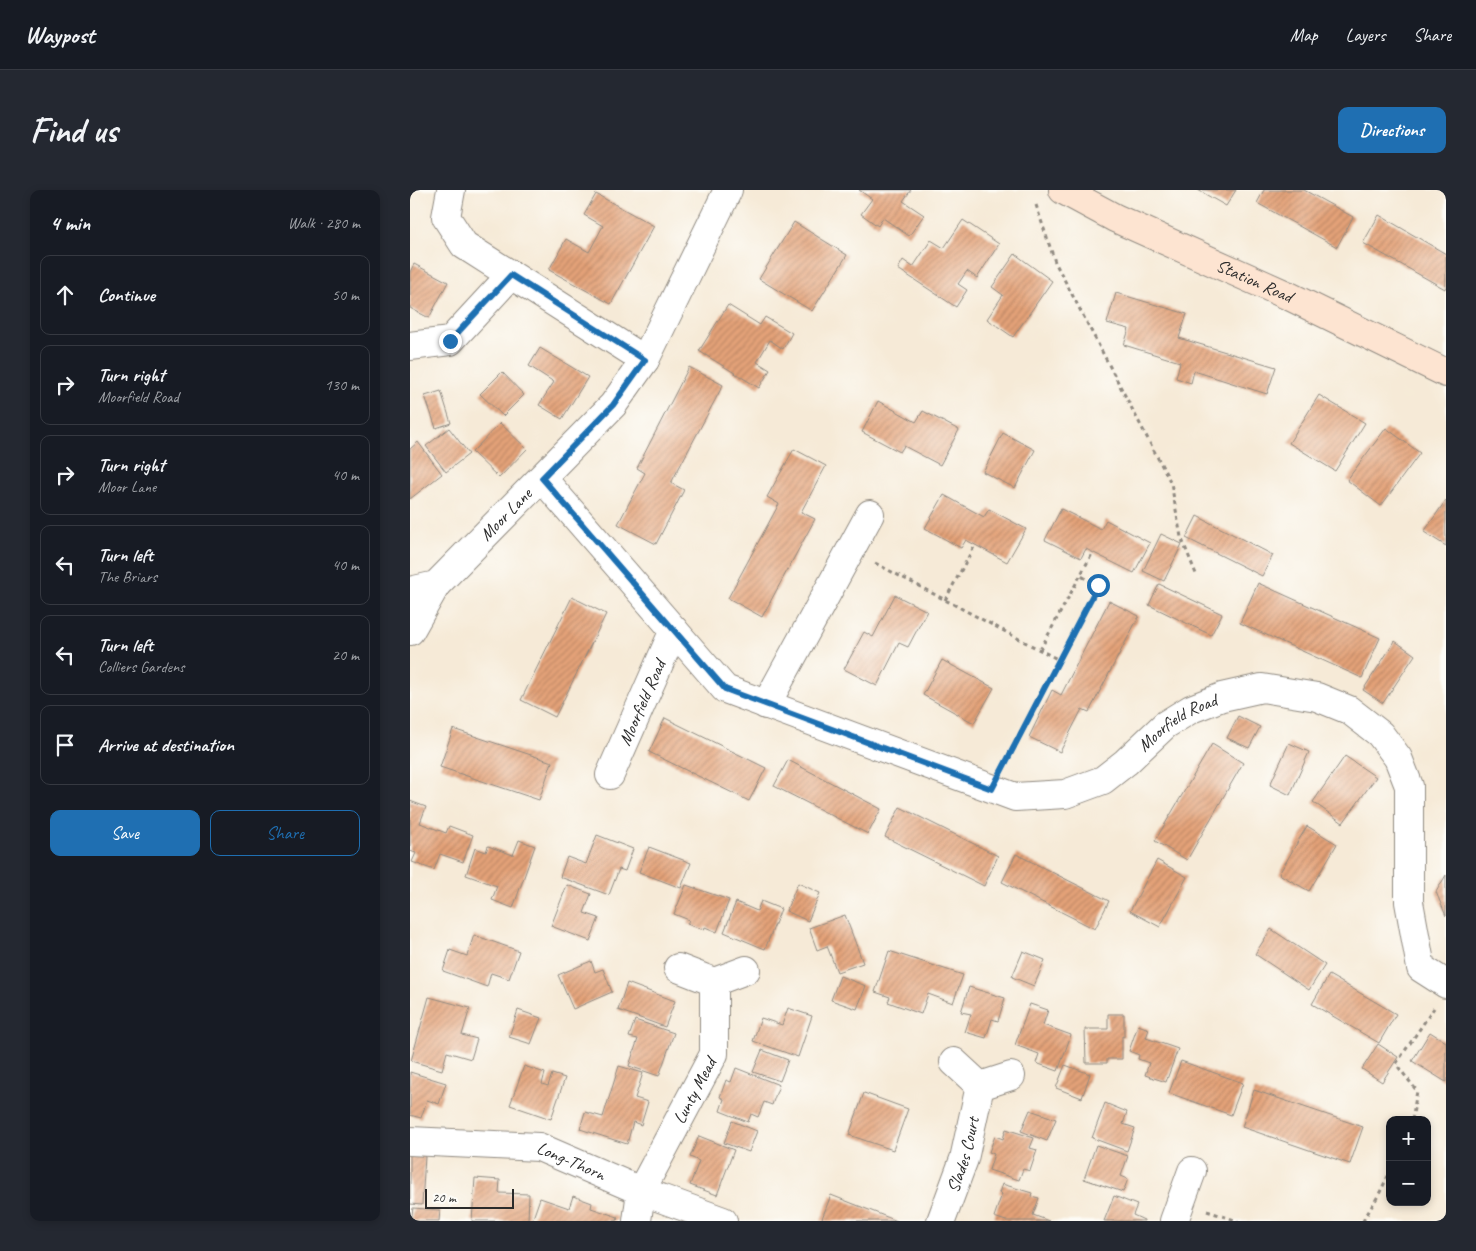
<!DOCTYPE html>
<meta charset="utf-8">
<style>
:root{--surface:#171b24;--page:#242831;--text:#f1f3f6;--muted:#9ea1a6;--line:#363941;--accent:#1f6fb2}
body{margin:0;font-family:Caveat,sans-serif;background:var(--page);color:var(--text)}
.controls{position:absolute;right:15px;bottom:15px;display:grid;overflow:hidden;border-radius:10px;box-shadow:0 2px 8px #0003}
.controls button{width:45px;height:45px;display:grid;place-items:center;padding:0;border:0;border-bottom:1px solid var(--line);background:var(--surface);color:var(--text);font:25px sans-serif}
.scale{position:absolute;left:15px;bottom:12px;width:89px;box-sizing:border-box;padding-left:5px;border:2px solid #2b2b2b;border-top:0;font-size:14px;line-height:18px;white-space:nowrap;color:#2b2b2b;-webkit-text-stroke:4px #fdfcf7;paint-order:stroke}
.stop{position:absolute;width:15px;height:15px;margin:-11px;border:4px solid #1f6fb2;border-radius:50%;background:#fff}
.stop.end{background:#1f6fb2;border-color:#fff;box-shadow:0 1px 5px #0008}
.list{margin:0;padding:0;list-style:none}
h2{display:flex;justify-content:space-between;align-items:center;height:65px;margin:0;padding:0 20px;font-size:21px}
h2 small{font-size:16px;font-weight:400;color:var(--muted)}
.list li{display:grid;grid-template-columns:32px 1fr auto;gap:15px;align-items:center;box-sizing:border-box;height:80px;margin:0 10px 10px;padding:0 10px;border:1px solid var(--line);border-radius:10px}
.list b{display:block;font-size:19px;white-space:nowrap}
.list p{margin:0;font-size:16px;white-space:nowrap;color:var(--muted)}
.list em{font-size:16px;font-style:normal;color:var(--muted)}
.actions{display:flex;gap:10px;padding:15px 20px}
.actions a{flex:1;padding:11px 0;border:1px solid var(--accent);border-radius:10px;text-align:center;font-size:18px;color:var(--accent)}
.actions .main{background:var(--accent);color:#fff}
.icon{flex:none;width:28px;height:28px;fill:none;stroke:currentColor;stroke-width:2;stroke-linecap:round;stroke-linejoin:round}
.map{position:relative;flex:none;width:1036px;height:1031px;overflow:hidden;border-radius:10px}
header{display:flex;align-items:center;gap:30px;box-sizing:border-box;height:70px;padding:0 25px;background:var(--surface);border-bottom:1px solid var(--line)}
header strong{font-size:24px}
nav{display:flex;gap:28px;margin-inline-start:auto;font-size:18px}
.intro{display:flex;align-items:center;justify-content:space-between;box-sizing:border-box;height:120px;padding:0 30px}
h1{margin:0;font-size:35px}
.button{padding:12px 22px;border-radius:10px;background:var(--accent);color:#fff;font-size:18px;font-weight:700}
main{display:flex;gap:30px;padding:0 30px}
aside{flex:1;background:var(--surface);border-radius:10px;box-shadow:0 2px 8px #0003}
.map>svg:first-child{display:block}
</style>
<header>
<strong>Waypost</strong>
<nav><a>Map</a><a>Layers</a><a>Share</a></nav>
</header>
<div class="intro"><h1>Find us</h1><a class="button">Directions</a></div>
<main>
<aside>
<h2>4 min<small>Walk · 280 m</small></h2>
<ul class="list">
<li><svg class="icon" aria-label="ahead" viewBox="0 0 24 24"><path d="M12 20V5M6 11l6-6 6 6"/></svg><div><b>Continue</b></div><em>50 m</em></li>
<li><svg class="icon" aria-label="right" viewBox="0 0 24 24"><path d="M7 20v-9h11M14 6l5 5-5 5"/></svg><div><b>Turn right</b><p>Moorfield Road</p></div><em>130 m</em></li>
<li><svg class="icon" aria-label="right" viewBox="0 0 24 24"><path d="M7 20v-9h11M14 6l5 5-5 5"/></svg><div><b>Turn right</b><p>Moor Lane</p></div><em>40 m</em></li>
<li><svg class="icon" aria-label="left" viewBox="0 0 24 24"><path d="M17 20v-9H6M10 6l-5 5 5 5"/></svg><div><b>Turn left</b><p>The Briars</p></div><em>40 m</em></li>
<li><svg class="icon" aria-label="left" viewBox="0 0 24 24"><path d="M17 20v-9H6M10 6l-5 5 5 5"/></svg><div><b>Turn left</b><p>Colliers Gardens</p></div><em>20 m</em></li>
<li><svg class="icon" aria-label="arrive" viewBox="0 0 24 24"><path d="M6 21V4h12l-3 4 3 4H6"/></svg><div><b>Arrive at destination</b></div></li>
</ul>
<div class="actions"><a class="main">Save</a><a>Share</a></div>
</aside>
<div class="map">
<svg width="1036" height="1031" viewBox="0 0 1036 1031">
<defs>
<pattern id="building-hatch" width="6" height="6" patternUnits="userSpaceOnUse" patternTransform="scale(1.25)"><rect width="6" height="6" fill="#e4a278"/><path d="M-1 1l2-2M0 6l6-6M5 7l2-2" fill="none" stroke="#b98463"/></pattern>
</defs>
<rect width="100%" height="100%" fill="#fdfcf7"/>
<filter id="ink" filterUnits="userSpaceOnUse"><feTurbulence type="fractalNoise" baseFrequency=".02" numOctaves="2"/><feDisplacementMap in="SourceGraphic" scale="10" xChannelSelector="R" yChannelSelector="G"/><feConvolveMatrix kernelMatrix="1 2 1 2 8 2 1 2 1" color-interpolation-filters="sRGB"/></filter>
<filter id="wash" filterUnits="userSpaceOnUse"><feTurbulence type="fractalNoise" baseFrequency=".0096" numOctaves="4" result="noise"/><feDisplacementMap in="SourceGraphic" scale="20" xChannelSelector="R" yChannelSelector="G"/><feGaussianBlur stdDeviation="1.12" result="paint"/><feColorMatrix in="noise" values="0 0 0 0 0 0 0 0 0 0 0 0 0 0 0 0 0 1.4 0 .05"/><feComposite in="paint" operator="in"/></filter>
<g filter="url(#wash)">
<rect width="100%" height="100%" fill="#f6ead7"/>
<g id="blocks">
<path fill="url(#building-hatch)" d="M449,0H501L493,11L514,25L499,46L473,28L468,36L451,24L462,9Z
M788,0H826L816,16Z
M854,0H894L943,27L927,57L847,13Z
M186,4L244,36L201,114L139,80L156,49L179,62L193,36L174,25Z
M969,25L1036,64V96L1035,99L953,53Z
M553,30L589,54L567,88L557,81L548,94L557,100L546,117L488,79L493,70L503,77L521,50L534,58Z
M384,32L437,65L402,121L349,89Z
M605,64L642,91L603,147L577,129L593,105L582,97Z
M4,74L38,92L19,128L0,118V82Z
M706,103L777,124L769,148L866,177L857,204L784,181L781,193L766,188L770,172L714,155L719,139L697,133Z
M318,115L350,135L355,127L382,143L373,159L360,150L347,172L360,180L349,198L289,161Z
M130,158L178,187L152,229L129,215L144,192L119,176Z
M279,177L313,195L261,293L274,300L246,354L208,334L235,283L227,278Z
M92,182L114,205L93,226L70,204Z
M31,201L41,233L26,238L15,206Z
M909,205L955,233L925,281L879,253Z
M468,211L506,232L513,221L549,240L530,275L494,256L490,262L452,242Z
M90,233L117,259L89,288L62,262Z
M39,238L59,264L36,282L16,256Z
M976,238L1010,263L971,316L937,290Z
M593,243L625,260L605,298L573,282Z
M8,252L32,284L0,309V259Z
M384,259L416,276L391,322L405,329L352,427L318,408L369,314L357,307Z
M534,305L574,327L579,319L616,339L597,372L556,350L551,358L515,338Z
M1036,310V356L1014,342Z
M651,319L691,339L696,330L740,353L724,383L676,359L671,368L635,350Z
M787,326L863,365L852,386L776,348Z
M751,344L772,354L754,391L733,381Z
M848,393L970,448L952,488L830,433Z
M749,394L812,424L801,445L739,415Z
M485,405L517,421L498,457L489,453L467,496L434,479L454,442L463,447Z
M162,407L196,424L145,527L111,510Z
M699,411L729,426L679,522L672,519L650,562L619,547L642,500L651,505Z
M985,451L1005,465L973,513L953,500Z
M532,470L584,498L564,533L513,505Z
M828,526L850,537L839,558L817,548Z
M255,528L356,578L339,611L239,562Z
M43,539L142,572L129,610L30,577Z
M879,553L899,562L880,605L860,595Z
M802,554L833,573L777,670L745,651Z
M935,566L966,587L933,633L903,612Z
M378,570L471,619L458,644L364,596Z
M0,611L16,617L10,633L36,643L39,636L63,645L53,672L30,664L24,680L2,672L6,663L0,661Z
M490,617L588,666L574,696L475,647Z
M897,636L927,654L899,701L869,684Z
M187,645L223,659L215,681L209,679L199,705L150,687L157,667L176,674Z
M109,650L125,656L103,718L82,710L87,696L56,685L65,658L76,662L78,656L103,665Z
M239,657L281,673L271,698L229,682Z
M606,664L699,711L685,739L592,692Z
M747,670L777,687L750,737L720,721Z
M1036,685V726L1026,702Z
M388,693L410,703L398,731L376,721Z
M157,695L181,704L174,723L189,728L180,751L141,736Z
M276,695L319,710L307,742L295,737L294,740L277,734L279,730L264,724Z
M351,711L371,719L355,759L314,742L326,712L347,721Z
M435,725L453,773L427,782L417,756L407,760L399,738Z
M861,739L915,775L899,800L845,764Z
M64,745L109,761L99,789L81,783L77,797L33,781L40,760L57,766Z
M479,761L553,785L543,813L518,804L511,824L478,812L480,807L465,802Z
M613,761L635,770L624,796L602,787Z
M181,771L185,782L193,779L202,802L163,819L148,785Z
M919,785L986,824L969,853L902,814Z
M430,786L456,796L447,819L421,810Z
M217,793L265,811L255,837L208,820Z
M559,797L595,808L588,831L582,829L576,848L555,842L561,824L551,822Z
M19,807L60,818L52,845L67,849L61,869L37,862L32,880L1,871Z
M620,814L638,820L633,835L661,845L648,881L626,873L629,864L605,855Z
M378,818L402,826L388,867L343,851L351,828L372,835Z
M108,820L131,828L121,854L99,847Z
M698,824H714V847L712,846V869H697V873H676L675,839H698Z
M225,830L264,843L249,886L219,876L228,849L219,847Z
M728,835L739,839L736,848L768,859L756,892L735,885L739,873L728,869L729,865L719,861Z
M1020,842L1036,852V892L1002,871Z
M968,854L988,867L972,892L952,879Z
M352,860L378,870L370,891L343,882Z
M771,871L833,893L821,925L759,903Z
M655,875L680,884L672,908L646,898Z
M114,876L135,883L132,894L138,896L142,884L155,888L141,929L100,915Z
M209,876L233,883L225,908L238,912L231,935L223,932L217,954L170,939L175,922L193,927Z
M326,878L369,895L362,915L354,912L348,927L341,924L338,932L310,921L314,909L310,907L316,890L321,892Z
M0,882L36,893L29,914L17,910L11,928L0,925Z
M844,900L953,937L940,974L832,937Z
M454,903L498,919L483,960L439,945Z
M695,913L717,922L713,934L725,938L717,961L682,948Z
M620,920L646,929L637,951L611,941Z
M322,931L347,941L339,962L314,953Z
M596,939L624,948L620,958L627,960L620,981L613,979L609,990L579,980L584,964L579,962L585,946L593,949Z
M289,946L324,960L307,1005L280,995L289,971L280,967Z
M686,955L718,966L711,986L718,989L713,1002L674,989Z
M0,965L15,966L12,1015L0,1014Z
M65,988L90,990L89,1003L119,1004L118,1031H62Z
M592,994L622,1003L621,1006L629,1008L623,1025L639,1031H596L584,1027L592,1004L589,1003Z
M421,1005L487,1031H411Z
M163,1006L182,1013L181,1018L208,1027L207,1031H122L130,1008L159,1018Z
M704,1006L727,1015L723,1025L734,1030V1031H694Z
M3,1018L30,1020L29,1031H1Z"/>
</g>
</g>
<g filter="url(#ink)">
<use href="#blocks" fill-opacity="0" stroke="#908a81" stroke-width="1"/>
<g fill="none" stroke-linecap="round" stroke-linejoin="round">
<g stroke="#908a81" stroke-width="30">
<g id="street">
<path d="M41,0L36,27L54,55L235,170"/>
<path d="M0,156L40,151L101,85"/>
<path id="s1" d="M132,288L315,499L605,607L655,604L693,590L716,572L755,535L781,519L812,507L852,498L907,507L939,520L970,544L988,568L999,596V712L1011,778L1036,794"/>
<path id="s2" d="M0,401L26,395L203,215L235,170L318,0"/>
<path d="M0,441L26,395"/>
<path d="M356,515L460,324"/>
<path id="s3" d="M200,585L264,440"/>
<path d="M268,778L304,792L336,780"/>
<path d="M544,872L570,896L601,886"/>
<path id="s4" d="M0,951L129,957L231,1001L313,1031"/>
<path id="s5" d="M227,1031L231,1001L304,864V792"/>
<path id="s6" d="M531,1031L554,969L570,896"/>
<path d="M764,1031L782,981"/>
</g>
</g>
<g stroke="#908a81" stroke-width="30">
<g id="secondary">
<path id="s7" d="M653,0L705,28L881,107L1036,183"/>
</g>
</g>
<path stroke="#908a81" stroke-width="3" stroke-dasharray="4 4" stroke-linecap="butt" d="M626,15L645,72L761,293L771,347L786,384
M465,373L649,470
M535,410L565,355
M630,460L683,362
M595,574L688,395L671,386
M1002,930L1007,901L986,874L1024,818
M797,1021L828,1031
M953,1031L968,1006L980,982"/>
<use href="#street" stroke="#fff" stroke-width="28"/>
<use href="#secondary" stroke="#fde4d1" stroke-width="28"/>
</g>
</g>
<g fill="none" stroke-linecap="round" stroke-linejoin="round" filter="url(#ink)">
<path stroke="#1f6fb2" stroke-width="6" d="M40,151L101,85L235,170L203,215L132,288L315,499L582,599L688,395"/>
</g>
<g text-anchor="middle" stroke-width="4" stroke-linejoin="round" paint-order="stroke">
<g font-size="18" fill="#2b2b2b" stroke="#fdfcf7">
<text dy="6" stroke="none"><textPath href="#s7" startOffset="212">Station Road</textPath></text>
<text dy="6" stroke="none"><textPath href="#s2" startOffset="126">Moor Lane</textPath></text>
<text dy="6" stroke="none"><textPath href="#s3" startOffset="79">Moorfield Road</textPath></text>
<text dy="6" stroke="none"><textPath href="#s1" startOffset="774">Moorfield Road</textPath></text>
<text dy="6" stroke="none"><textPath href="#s5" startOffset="144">Lunty Mead</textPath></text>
<text dy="6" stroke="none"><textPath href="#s6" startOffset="70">Slades Court</textPath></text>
<text dy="6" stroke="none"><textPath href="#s4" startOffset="164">Long-Thorn</textPath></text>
</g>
</g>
</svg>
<div class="controls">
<button>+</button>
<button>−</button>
</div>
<div class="scale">20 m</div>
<div class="stop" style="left:688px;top:395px"></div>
<div class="stop end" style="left:40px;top:151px"></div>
</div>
</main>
